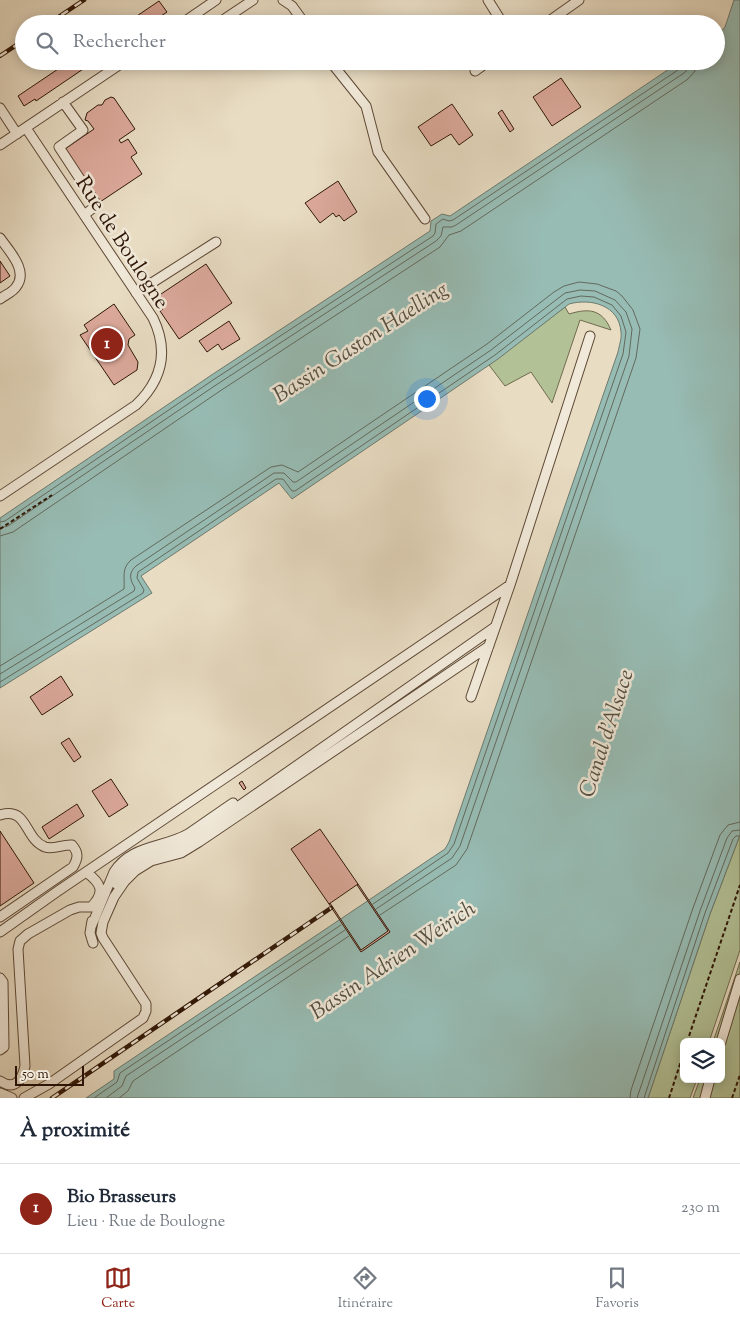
<!DOCTYPE html>
<html lang="fr">
<meta charset="utf-8">
<style>
:root{--surface:#fff;--page:#f6f6f7;--text:#1f2937;--muted:#747a83;--line:#e0e1e3;--accent:#8f2418}
body{margin:0;font-family:"Sorts Mill Goudy",serif;background:var(--page);color:var(--text)}
.controls{position:absolute;right:15px;bottom:15px;display:grid;overflow:hidden;border-radius:8px;box-shadow:0 2px 12px #0003}
.controls button{width:45px;height:45px;display:grid;place-items:center;padding:0;border:0;border-bottom:1px solid var(--line);background:var(--surface);color:var(--text);font:25px sans-serif}
.scale{position:absolute;left:15px;bottom:12px;width:69px;box-sizing:border-box;padding-left:5px;border:2px solid #2f1606;border-top:0;font-size:14px;line-height:18px;white-space:nowrap;color:#2f1606;-webkit-text-stroke:4px #f0e8d8;paint-order:stroke}
.you{position:absolute;left:426px;top:398px;width:18px;height:18px;margin:-12px;border:4px solid #fff;border-radius:50%;background:#1a73e8;box-shadow:0 0 0 8px #1a73e833}
.badge{display:grid;place-items:center;width:32px;height:32px;border-radius:50%;background:var(--accent);color:#fff;font-size:16px;font-weight:700}
.pin{position:absolute;translate:-50% -50%;border:2px solid #fff;box-shadow:0 1px 5px #0006}
.list{margin:0;padding:0;list-style:none}
h2{display:flex;justify-content:space-between;align-items:center;height:65px;margin:0;padding:0 20px;font-size:21px}
h2 small{font-size:16px;font-weight:400;color:var(--muted)}
.list li{display:grid;grid-template-columns:32px 1fr auto;gap:15px;align-items:center;box-sizing:border-box;height:90px;padding:0 20px;border-top:1px solid var(--line)}
.list b{display:block;font-size:19px;white-space:nowrap}
.list p{margin:0;font-size:16px;white-space:nowrap;color:var(--muted)}
.list em{font-size:16px;font-style:normal;color:var(--muted)}
.icon{flex:none;width:28px;height:28px;fill:none;stroke:currentColor;stroke-width:2;stroke-linecap:round;stroke-linejoin:round}
.map{position:relative;flex:none;width:740px;height:1098px;overflow:hidden}
.search{position:absolute;background:var(--surface);box-shadow:0 2px 12px #0003;left:15px;right:15px;top:15px;height:55px;display:flex;align-items:center;gap:12px;box-sizing:border-box;padding:0 18px;border-radius:28px;color:var(--muted);font-size:19px}
.sheet{height:155px;background:var(--surface)}
nav{display:flex;justify-content:space-around;align-items:center;box-sizing:border-box;height:70px;border-top:1px solid var(--line);background:var(--surface);font-size:14px;color:var(--muted)}
nav a{display:grid;justify-items:center;gap:2px}
nav .on{color:var(--accent)}
.map>svg:first-child{display:block}
</style>
<div class="map">
<svg width="740" height="1098" viewBox="0 0 740 1098">
<rect width="100%" height="100%" fill="#e8dcc3"/>
<filter id="stains"><feTurbulence type="fractalNoise" baseFrequency=".004" numOctaves="4"/><feColorMatrix values="0 0 0 0 .2 0 0 0 0 .09 0 0 0 0 .02 0 0 0 .5 -.17"/></filter>
<radialGradient id="worn" r=".72"><stop offset=".6" stop-color="#630" stop-opacity="0"/><stop offset="1" stop-color="#630" stop-opacity=".3"/></radialGradient>
<path fill="#b2c196" stroke="#706c4e" d="M565,307L569,314C589,308 602,309 611,330L580,320L552,403L531,372L505,386L489,365Z
M740,835V950L709,1042H684V1079H697L690,1098H648L710,914Z
M740,962V1098H693L700,1079H721V1042H713Z"/>
<path fill="#97bcb4" stroke="#6d7a6e" d="M734,0H740V835L710,914L648,1098H86L114,1079V1071L445,849L449,842L618,352C619,346 622,338 621,332C619,305 591,298 569,304L498,359L292,499L279,483L141,576L152,593L0,688V518L210,376L430,231L431,221L442,214L450,216L681,61H716V38L725,27Z"/>
<g fill="none" stroke-linecap="round" stroke-linejoin="round">
<path stroke="#63695d" stroke-width="1" d="M0,522L5,521L213,380L433,236L435,233L436,224L443,219L449,221L453,220L681,68L683,61
M0,528L8,526L216,385L436,241L441,236L443,227H452L456,225L684,73L689,68L690,61
M0,536L13,532L220,391L440,247L449,235L461,231L688,79L695,71L697,61
M0,666L124,589C125,577 121,569 131,560L271,467L282,465L298,472L487,344L554,292L564,286L579,282L597,284L616,291L622,296L633,310L640,329L636,358L467,849L456,865L380,915
M0,674L134,591L135,588C130,580 128,573 136,566L274,473H284L293,482H296L491,350L565,293L580,290L595,291L615,300L626,312L632,329L629,356L460,846L452,858L376,909
M0,682L143,593L144,590L137,578L138,572L276,479H283L292,491H295L495,355L567,299L581,296L594,297L612,305L621,316L626,332L623,354L454,844L448,853L373,904
M94,1098L117,1082L120,1073L341,925
M106,1098L122,1086L126,1076L345,930
M119,1098L128,1091L133,1081L349,936
M630,1098L631,1090L693,908L720,835L728,825L740,822
M637,1098L700,911L727,838L732,831L740,830
M644,1098L705,913L733,839L736,836H740"/>
</g>
<path fill="#dca99b" stroke="#2f1606" d="M159,1L167,12L149,24H125Z
M70,61H95L36,101L35,99L24,106L18,96Z
M561,78L581,107L552,126L533,97Z
M111,97L114,98L135,129L119,140L121,143L128,139L137,153L131,157L142,174L100,202L65,149L94,129L88,121L85,120L87,113L98,105H102L105,100Z
M452,104L473,135L459,145L451,134L431,146L418,127Z
M502,110L514,129L510,132L498,113Z
M338,181L357,212L344,221L339,215L336,217L333,213L320,223L305,203Z
M0,261L10,276L0,283Z
M206,264L232,303L179,339L160,311L163,309L155,298Z
M114,304L135,335L129,339L128,345L138,362L137,370L114,385L80,335L88,331L84,325Z
M229,321L240,339L222,350L218,344L207,352L199,341Z
M61,676L73,695L42,715L30,697Z
M69,738L81,757L74,762L61,743Z
M111,779L128,805L109,817L92,791Z
M242,781L246,788L244,790L239,783Z
M77,804L84,816L49,839L42,827Z
M320,829L358,884L329,904L291,849Z
M0,831L34,883L0,906Z
M358,884L390,932L361,952L329,904L330,903L361,950L388,931L357,885Z"/>
<g fill="none" stroke-linecap="round" stroke-linejoin="round">
<g stroke="#5d4835" stroke-width="11">
<path id="minor" d="M283,0L292,6L305,24
M488,0L503,24
M181,24L216,0
M217,24L253,0
M545,24L579,0
M330,61L366,106L378,152L425,219
M475,71L489,61
M63,102L83,130L59,147L97,205L84,215
M0,108L17,134
M0,145L125,61
M0,238C9,251 29,271 16,287C13,292 5,295 0,299
M136,293L216,242
M0,496L136,405C162,380 169,351 153,318L26,128
M471,697L510,585
M0,815C28,806 24,839 45,847C54,850 63,844 72,845C79,853 78,858 73,867L0,917
M116,884C124,871 135,856 151,853C163,850 174,849 186,843L495,627
M92,921L90,933L93,943
M91,927L114,872C131,845 163,848 188,834C203,824 218,813 233,803
M0,932L58,891L510,585L590,336
M0,978L3,982L4,1047L0,1050
M721,1042L740,979
M0,1081C15,1091 22,1080 25,1066L18,949L20,941L28,934L70,910L79,907H91C106,892 101,883 86,872
M0,1093L12,1098
M24,1098L49,1084L143,1018L146,1011V1004L103,938L101,933L103,922L114,897L125,881L135,871L151,861L181,853L199,842L489,646
M705,1098L710,1079"/>
</g>
<path stroke="#2f1606" stroke-width="2" stroke-dasharray="4 2.5" stroke-linecap="butt" d="M0,529L52,495
M687,1042L740,885
M669,1098L684,1052
M732,1098L740,1075"/>
<use href="#minor" stroke="#f0e8d8" stroke-width="9"/>
<g stroke="#2f1606" stroke-width="4.5">
<path id="rail" d="M48,24L84,0
M0,56L24,40
M52,1098L331,908"/>
</g>
<use href="#rail" stroke="#f0e8d8" stroke-width="2.5" stroke-dasharray="8" stroke-linecap="butt"/>
</g>
<g text-anchor="middle" stroke-width="5" stroke-linejoin="round" paint-order="stroke">
<g font-size="21" fill="#2f1606" stroke="#f0e8d8">
<text transform="translate(123 242) rotate(57)" y="7">Rue de Boulogne</text>
</g>
<g font-size="22" font-style="italic" fill="#535043" stroke="#f0e8d8">
<text transform="translate(360 341) rotate(-33)" y="8">Bassin Gaston Haelling</text>
<text transform="translate(605 733) rotate(-72)" y="8">Canal d'Alsace</text>
<text transform="translate(392 959) rotate(-34)" y="8">Bassin Adrien Weirich</text>
</g>
</g>
<rect width="100%" height="100%" filter="url(#stains)"/>
<rect width="100%" height="100%" fill="url(#worn)"/>
</svg>
<div class="controls">
<button><svg class="icon" aria-label="layers" viewBox="0 0 24 24"><path d="M12 4l9 5-9 5-9-5zM3 14l9 5 9-5"/></svg></button>
</div>
<div class="scale">50 m</div>
<div class="you"></div>
<div class="pin badge" style="left:107px;top:344px">1</div>
<div class="search"><svg class="icon" aria-label="search" viewBox="0 0 24 24"><circle cx="10" cy="10" r="6"/><path d="M15 15l6 6"/></svg>Rechercher</div>
</div>
<section class="sheet">
<h2>À proximité<small></small></h2>
<ul class="list">
<li><span class="badge">1</span><div><b>Bio Brasseurs</b><p>Lieu · Rue de Boulogne</p></div><em>230 m</em></li>
</ul>
</section>
<nav>
<a class="on"><svg class="icon" aria-label="map" viewBox="0 0 24 24"><path d="M3 6l6-2 6 2 6-2v14l-6 2-6-2-6 2zM9 4v14M15 6v14"/></svg>Carte</a>
<a><svg class="icon" aria-label="directions" viewBox="0 0 24 24"><path d="M12 3l9 9-9 9-9-9zM9 14v-3h6M13 9l2 2-2 2"/></svg>Itinéraire</a>
<a><svg class="icon" aria-label="saved" viewBox="0 0 24 24"><path d="M7 4h10v16l-5-4-5 4z"/></svg>Favoris</a>
</nav>
